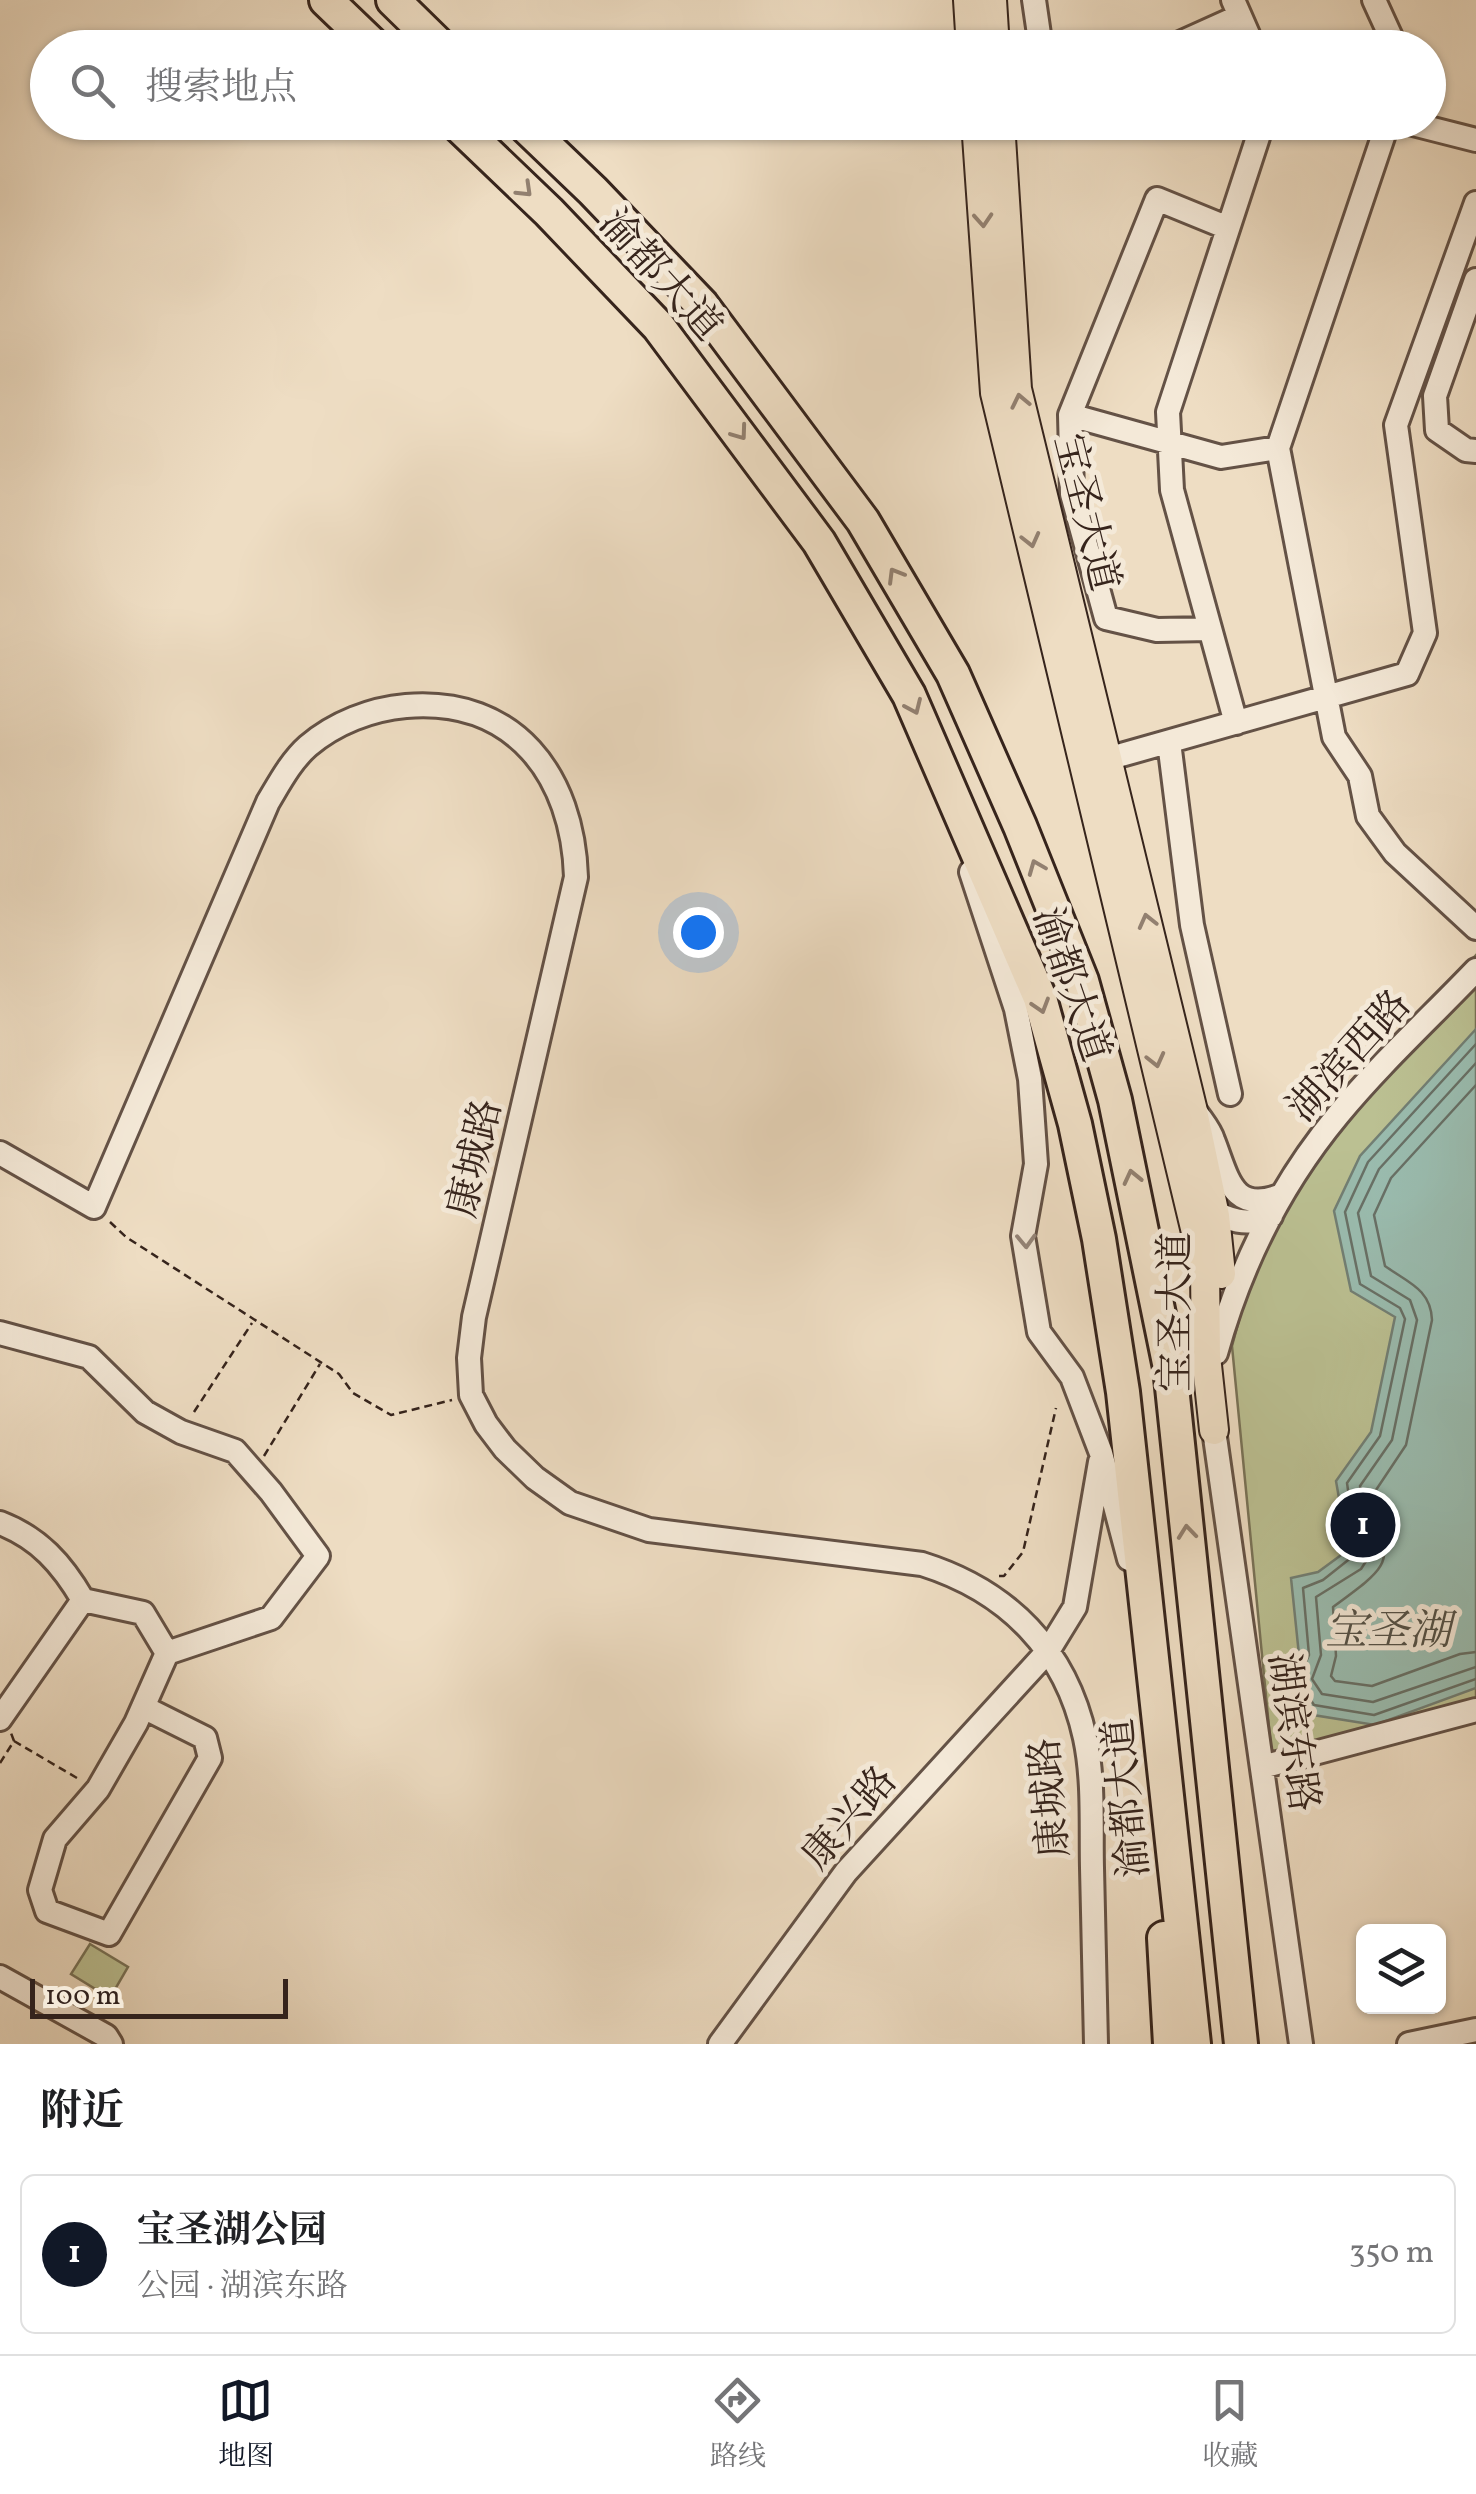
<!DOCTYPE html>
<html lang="zh">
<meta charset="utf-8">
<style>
:root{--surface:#fff;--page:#f6f6f6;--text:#202124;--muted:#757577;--line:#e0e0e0;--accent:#111827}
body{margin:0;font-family:Vollkorn,"Noto Serif SC",serif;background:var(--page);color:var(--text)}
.controls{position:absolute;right:30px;bottom:30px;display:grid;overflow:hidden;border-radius:15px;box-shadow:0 2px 8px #0004}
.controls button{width:90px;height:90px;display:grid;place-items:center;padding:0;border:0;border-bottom:2px solid var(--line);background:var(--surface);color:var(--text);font:50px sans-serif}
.scale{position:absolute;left:30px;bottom:25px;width:258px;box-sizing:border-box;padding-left:10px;border:5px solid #36241c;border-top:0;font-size:28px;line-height:35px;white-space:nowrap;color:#36241c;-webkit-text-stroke:8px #f4e9d8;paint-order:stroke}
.you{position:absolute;left:698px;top:932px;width:35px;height:35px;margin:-25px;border:8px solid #fff;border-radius:50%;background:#1a73e8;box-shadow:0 0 0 15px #1a73e833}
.badge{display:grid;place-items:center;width:65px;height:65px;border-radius:50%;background:var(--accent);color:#fff;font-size:32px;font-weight:700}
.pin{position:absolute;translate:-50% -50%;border:5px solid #fff;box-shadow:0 2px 10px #0006}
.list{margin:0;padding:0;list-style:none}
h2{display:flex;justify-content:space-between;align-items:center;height:130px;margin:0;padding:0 40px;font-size:42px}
h2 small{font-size:32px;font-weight:400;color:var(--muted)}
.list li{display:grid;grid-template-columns:65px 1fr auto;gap:30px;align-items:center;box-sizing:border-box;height:160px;margin:0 20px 20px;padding:0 20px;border:2px solid var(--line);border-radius:15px}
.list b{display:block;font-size:38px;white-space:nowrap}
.list p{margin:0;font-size:32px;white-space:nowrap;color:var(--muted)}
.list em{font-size:32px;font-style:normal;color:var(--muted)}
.icon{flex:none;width:55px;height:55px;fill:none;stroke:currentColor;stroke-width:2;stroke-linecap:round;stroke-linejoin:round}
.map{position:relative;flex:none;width:1476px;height:2044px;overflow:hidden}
.search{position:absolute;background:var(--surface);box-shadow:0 2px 8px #0004;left:30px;right:30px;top:30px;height:110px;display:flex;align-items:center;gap:25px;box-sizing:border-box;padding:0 35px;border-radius:55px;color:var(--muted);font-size:38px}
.sheet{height:310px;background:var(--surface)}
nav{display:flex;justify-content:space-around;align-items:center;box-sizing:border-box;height:140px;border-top:2px solid var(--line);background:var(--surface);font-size:28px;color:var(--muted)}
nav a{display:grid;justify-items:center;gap:5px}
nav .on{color:var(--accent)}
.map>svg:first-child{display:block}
</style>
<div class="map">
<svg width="1476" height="2044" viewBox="0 0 1476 2044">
<rect width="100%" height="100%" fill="#eeddc3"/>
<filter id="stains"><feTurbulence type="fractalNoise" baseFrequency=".002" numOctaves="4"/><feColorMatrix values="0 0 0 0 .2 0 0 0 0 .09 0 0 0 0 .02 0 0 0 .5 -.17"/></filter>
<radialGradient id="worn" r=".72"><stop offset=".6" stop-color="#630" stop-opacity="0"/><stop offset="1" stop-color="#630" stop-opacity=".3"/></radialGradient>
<path fill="#bbc092" stroke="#787257" stroke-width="2.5" d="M1476,955V1704L1272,1758L1232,1346L1250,1280L1315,1153L1304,1139Z
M90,1944L128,1967L110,1998L71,1974Z"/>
<path fill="#9abcaf" stroke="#727f74" stroke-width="2.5" d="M1476,1029V1688L1375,1725L1307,1714L1286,1680L1299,1655L1291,1578L1318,1572L1348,1550L1336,1481L1371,1432L1395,1317L1351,1291L1334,1211L1360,1156Z"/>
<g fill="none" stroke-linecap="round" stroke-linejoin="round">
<path stroke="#687066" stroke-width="2.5" d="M1476,1044L1368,1162L1345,1212L1360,1284L1400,1308L1405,1319L1380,1436L1347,1483L1357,1553L1323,1580L1303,1588L1309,1655L1298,1680L1314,1705L1374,1715L1476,1679
M1476,1063L1379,1169L1358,1213L1371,1276L1410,1300L1417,1320L1392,1440L1360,1486L1370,1555L1361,1569L1316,1597L1321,1655L1312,1679L1322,1694L1373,1702L1476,1667
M1476,1085L1391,1178L1374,1215L1385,1266C1407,1282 1431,1289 1432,1320L1406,1445L1376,1490C1386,1567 1400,1558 1333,1607L1336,1656L1331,1676L1335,1681L1372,1686L1460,1654L1476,1652"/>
<g stroke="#645246" stroke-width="28">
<path id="minor" d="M1034,0L1041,48
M1233,0L1254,48
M1374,0L1396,48
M1169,48L1240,16
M1388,122L1278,448L1334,737L1360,776L1368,816L1395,853L1476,928
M1405,122L1476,140
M1476,280L1435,396L1437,430L1466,450L1476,451
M1070,415L1221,457L1278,448
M1210,629L1157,630L1106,618L1072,494L1070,415L1157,199L1228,228
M1236,723L1172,490L1168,412L1263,122
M1169,742L1192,925L1230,1094
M1107,759L1407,674L1425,633L1396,425L1476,203
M971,872L1016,1009L1030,1079L1036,1164L1023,1236L1039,1332L1072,1377L1101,1453L1129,1559
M1196,1112C1202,1121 1210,1130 1213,1140C1228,1178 1232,1215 1282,1195
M0,1153L94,1207L268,802C280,782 291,761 308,746C335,723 371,709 406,706C515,697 573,776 576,877L474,1317L469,1358L471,1395L486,1424L505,1449L535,1478L570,1503L649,1530L922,1564C1008,1591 1066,1650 1085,1738C1094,1780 1091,1826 1092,1868C1093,1927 1095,1985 1096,2044
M1206,1208C1229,1220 1246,1227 1271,1216
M0,1333L89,1357L145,1412L181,1432L235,1451L271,1492L318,1556L271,1618L167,1653L136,1723L98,1789L55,1839L40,1890L47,1911L109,1934L210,1758L205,1738L143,1707
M1216,1353C1240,1267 1280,1185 1338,1115C1380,1064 1430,1018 1476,970
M1214,1430L1301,2044
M0,1523C39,1538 62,1564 83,1600
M0,1719L83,1600L143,1613L167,1653
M1262,1767L1476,1710
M0,1977L106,2036L111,2044
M720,2044L846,1872L1048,1651L1075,1607L1100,1462
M1409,2044L1476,2030"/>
</g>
<g stroke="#36241c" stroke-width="32">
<path id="major" d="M968,0L971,48
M992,0L995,48
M976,122L995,393L1205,1270L1206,1356L1214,1430
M1000,122L1017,389L1192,1107L1215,1216L1221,1274"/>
</g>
<g stroke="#36241c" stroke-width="38">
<path id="highway" d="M326,0L376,48
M393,0L442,48
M455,122L549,212L658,326L819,542L909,695L1040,998L1075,1124L1099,1239L1123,1392L1194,2044
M521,122L593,191L702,305L863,521L953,674L1020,826L1082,981L1115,1100L1170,1368L1241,2044
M1164,1938L1170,2044"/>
</g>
<path stroke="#36241c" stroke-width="2.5" stroke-dasharray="8 5" stroke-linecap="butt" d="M110,1222L126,1237L339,1374L353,1393L391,1415L452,1400
M194,1412L252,1323
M264,1456L320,1364
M999,1576H1004L1023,1552L1056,1408
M14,1741L77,1778
M0,1763L14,1741L11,1733"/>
<use href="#minor" stroke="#f4e9d8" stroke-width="22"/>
<use href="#major" stroke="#eeddc3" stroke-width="28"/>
<use href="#highway" stroke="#eeddc3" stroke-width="32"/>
</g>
<defs><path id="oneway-chevron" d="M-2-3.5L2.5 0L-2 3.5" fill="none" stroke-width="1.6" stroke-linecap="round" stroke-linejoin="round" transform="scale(2.5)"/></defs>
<g stroke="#928070">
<use href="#oneway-chevron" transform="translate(525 190) rotate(44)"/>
<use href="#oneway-chevron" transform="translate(983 220) rotate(86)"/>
<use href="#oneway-chevron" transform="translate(1020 401) rotate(-102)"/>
<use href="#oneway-chevron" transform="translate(740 433) rotate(54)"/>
<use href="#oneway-chevron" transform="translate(1031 540) rotate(76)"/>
<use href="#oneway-chevron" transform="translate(895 575) rotate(-121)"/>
<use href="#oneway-chevron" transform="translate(914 707) rotate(66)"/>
<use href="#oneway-chevron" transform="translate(1036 867) rotate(-112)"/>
<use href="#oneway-chevron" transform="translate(1147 921) rotate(-104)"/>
<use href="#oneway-chevron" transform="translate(1041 1006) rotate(73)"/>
<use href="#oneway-chevron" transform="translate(1156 1060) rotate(76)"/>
<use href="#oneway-chevron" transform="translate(1132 1177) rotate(-103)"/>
<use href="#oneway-chevron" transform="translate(1187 1532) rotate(-96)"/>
</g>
<use stroke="#95867a" href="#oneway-chevron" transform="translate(1026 1241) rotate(88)"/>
<g text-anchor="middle" stroke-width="10" stroke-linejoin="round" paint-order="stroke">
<g font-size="40" fill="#36241c" stroke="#f4e9d8">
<text transform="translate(662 274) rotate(48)" y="14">渝都大道</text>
<text transform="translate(1088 512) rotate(76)" y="14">宝圣大道</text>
<text transform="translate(1073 984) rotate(71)" y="14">渝都大道</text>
<text transform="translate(1348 1055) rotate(-48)" y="14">湖滨西路</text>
<text transform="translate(473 1158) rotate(-77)" y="14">康城路</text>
<text transform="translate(1174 1312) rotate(-90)" y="14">宝圣大道</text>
<text transform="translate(1295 1732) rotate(82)" y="14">湖滨东路</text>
<text transform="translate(1048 1798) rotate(-95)" y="14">康城路</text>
<text transform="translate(1125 1798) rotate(-96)" y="14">渝都大道</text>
<text transform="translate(848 1817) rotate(-49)" y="14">康兴路</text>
</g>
<g font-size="42" font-style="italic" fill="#545248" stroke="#f4e9d8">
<text x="1388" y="1644">宝圣湖</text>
</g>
</g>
<rect width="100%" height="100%" filter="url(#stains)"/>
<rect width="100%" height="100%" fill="url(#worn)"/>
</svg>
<div class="controls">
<button><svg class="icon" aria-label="layers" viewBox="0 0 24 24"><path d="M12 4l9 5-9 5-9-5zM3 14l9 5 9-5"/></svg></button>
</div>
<div class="scale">100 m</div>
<div class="you"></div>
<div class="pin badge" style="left:1363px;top:1525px">1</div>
<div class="search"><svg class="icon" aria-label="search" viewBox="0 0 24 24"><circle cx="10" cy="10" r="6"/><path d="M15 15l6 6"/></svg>搜索地点</div>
</div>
<section class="sheet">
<h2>附近<small></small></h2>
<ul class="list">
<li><span class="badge">1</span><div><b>宝圣湖公园</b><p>公园 · 湖滨东路</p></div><em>350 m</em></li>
</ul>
</section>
<nav>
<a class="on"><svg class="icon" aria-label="map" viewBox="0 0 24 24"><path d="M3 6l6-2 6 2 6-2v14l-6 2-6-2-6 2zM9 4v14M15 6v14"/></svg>地图</a>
<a><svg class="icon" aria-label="directions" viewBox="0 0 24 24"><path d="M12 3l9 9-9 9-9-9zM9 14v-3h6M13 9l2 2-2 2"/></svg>路线</a>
<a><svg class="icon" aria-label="saved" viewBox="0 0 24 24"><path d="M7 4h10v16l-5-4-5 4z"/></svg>收藏</a>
</nav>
